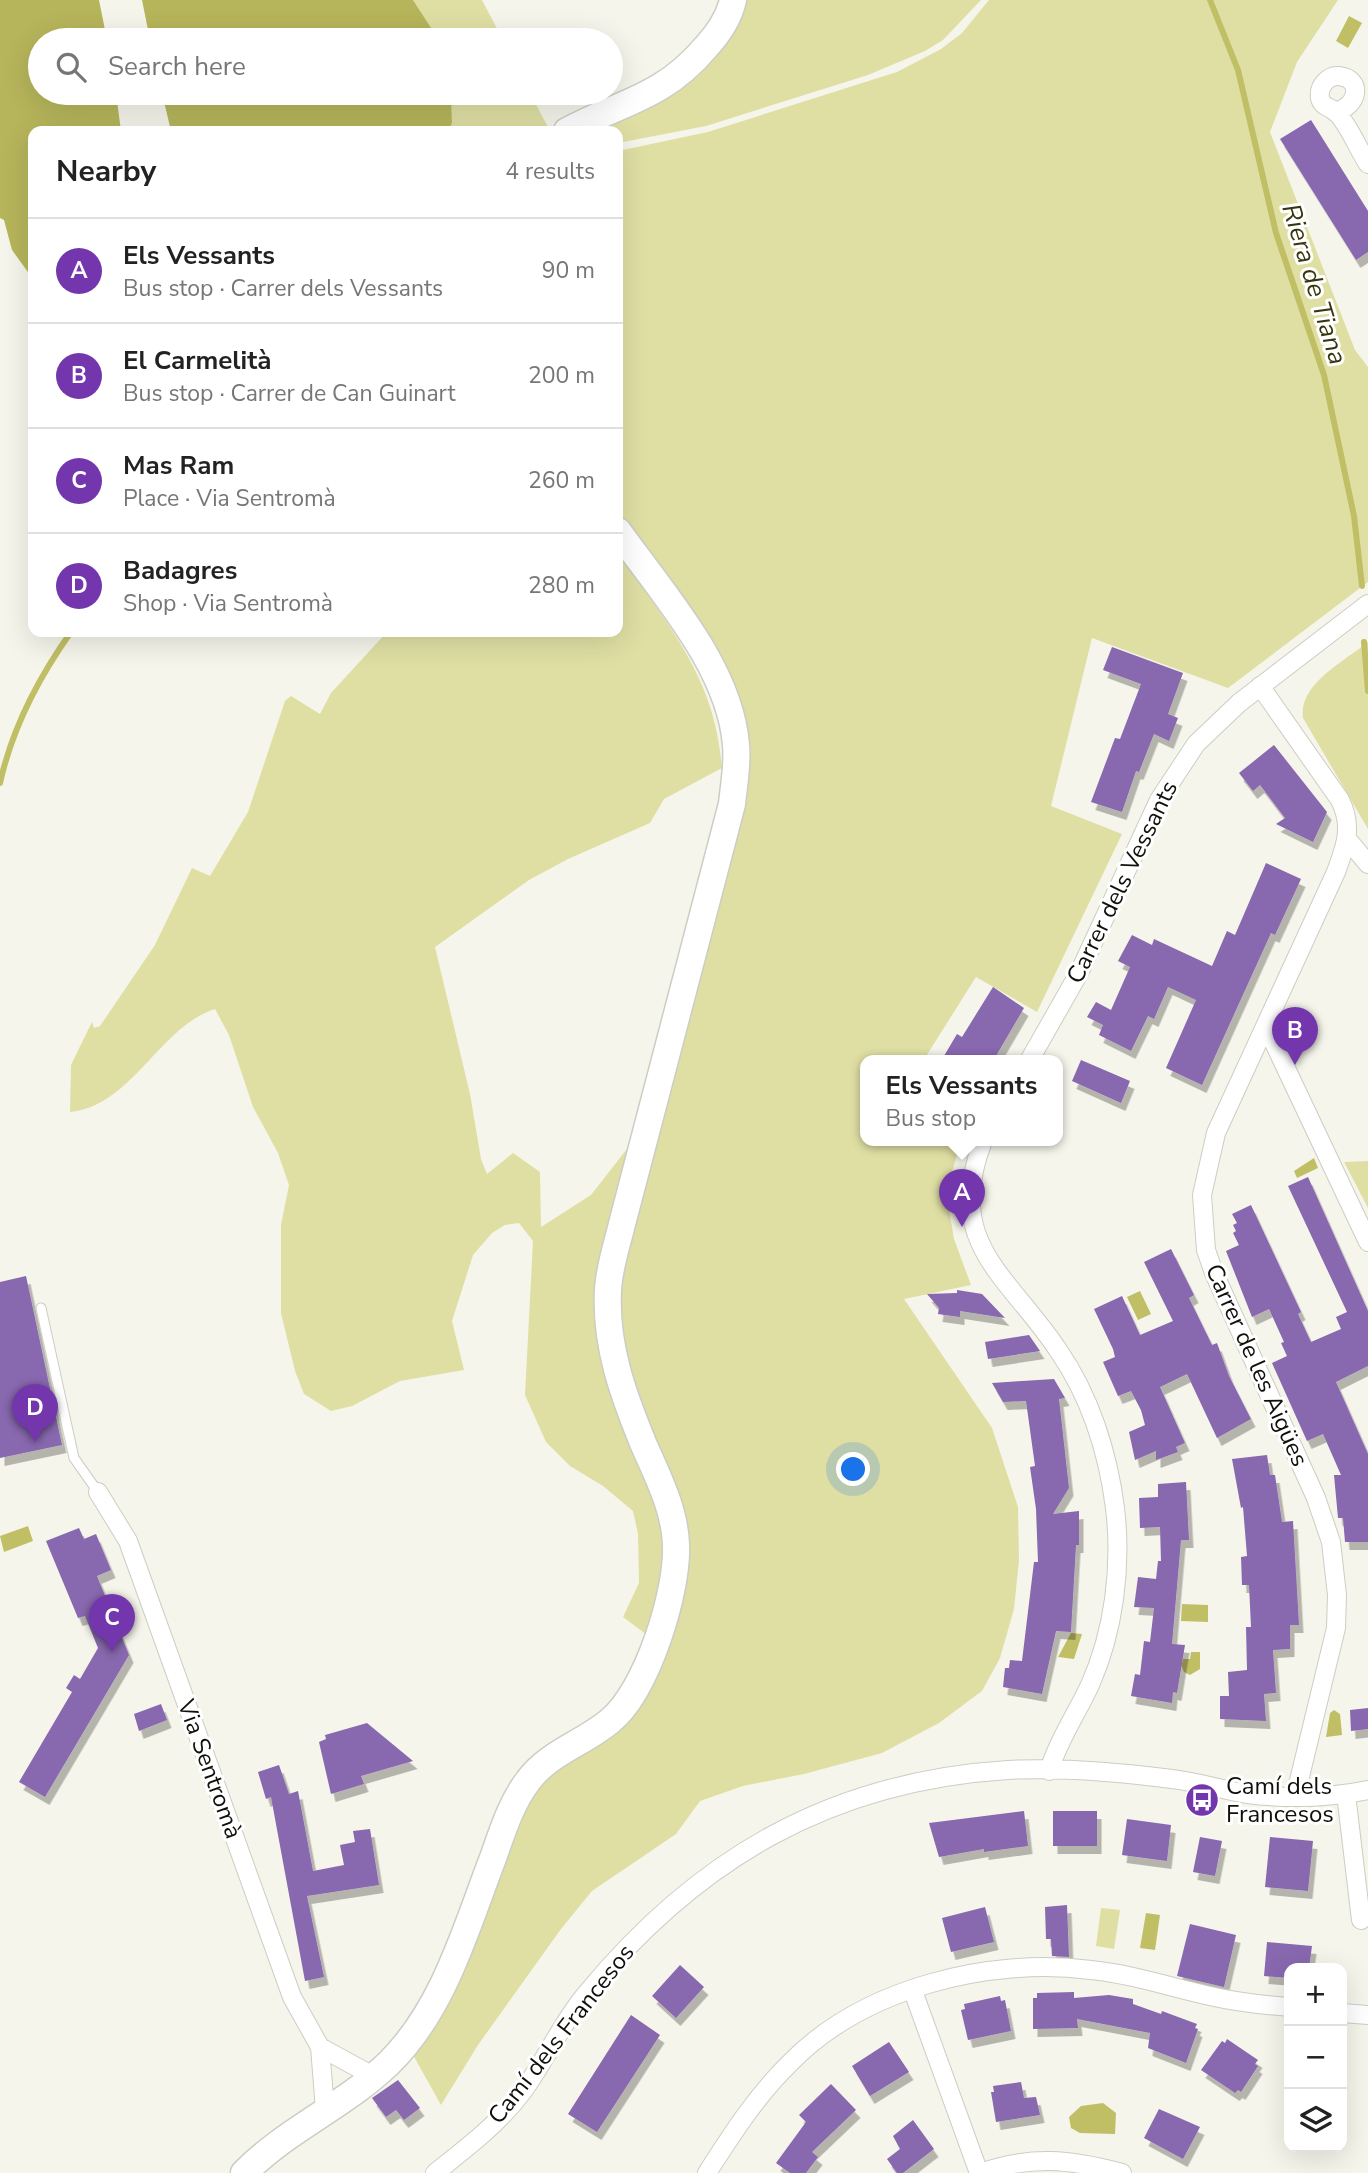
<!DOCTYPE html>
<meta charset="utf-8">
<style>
:root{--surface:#fff;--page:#f2f2f2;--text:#222;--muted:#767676;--line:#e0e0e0;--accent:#7336ac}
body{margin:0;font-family:"Nunito Sans",sans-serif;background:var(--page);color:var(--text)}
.controls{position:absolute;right:21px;bottom:21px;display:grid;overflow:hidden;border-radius:14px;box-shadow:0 7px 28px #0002}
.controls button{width:63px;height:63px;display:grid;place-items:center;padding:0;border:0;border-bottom:2px solid var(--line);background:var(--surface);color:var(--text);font:35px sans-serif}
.you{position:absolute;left:854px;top:1470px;width:24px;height:24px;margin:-18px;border:5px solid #fff;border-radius:50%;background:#1a73e8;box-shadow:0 0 0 10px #1a73e833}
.badge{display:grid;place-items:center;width:46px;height:46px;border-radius:50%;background:var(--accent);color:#fff;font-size:23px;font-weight:700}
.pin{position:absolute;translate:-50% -58px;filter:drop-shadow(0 2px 4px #0008)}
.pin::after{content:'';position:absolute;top:37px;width:24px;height:21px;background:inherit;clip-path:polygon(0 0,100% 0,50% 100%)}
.popup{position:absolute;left:860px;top:1055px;width:203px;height:91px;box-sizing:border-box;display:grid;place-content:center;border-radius:14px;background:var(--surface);filter:drop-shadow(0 2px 5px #0005);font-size:23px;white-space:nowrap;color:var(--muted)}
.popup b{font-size:26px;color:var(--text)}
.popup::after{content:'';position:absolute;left:50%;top:100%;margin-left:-14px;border:14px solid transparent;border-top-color:var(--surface)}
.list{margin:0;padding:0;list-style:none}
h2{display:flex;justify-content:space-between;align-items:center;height:91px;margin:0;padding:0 28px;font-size:30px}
h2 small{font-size:23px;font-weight:400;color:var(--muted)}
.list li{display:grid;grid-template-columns:46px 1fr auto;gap:21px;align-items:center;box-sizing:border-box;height:105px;padding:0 28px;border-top:2px solid var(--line)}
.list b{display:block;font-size:26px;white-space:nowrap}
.list p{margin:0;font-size:23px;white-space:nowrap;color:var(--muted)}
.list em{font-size:23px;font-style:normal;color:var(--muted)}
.icon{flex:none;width:38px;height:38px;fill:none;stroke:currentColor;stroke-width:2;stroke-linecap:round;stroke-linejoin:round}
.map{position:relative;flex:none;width:1368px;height:2173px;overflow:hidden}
.search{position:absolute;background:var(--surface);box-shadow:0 7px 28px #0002;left:28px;top:28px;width:595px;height:77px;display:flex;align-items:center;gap:18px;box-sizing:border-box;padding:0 24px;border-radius:38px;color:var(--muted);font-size:26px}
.panel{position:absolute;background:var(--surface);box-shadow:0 7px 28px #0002;left:28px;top:126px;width:595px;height:511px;border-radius:14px}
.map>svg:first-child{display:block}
</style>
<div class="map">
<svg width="1368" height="2173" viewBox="0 0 1368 2173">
<defs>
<filter id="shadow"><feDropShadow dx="4.5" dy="8" stdDeviation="0" flood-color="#0004"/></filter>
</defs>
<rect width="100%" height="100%" fill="#f5f5eb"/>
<path fill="#dfdfa4" d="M413,0H482L503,40H439Z
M747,0H981L943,40L925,51L868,75L706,126L618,143V131H595C674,97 712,84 747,0Z
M989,0H1338L1297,62L1270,132L1355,350L1368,367V582L1228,688L1092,638L1051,806L1122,834L1037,1012L976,977L923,1061H866V1141H961L946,1192L954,1239L971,1285L904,1299L992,1428L1018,1507L1019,1560L1014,1609L1000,1658L982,1691L939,1723L882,1753L804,1774L743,1786L700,1801L676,1834L592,1891L561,1929L478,2045L441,2105L412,2053L533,1792L568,1761L612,1730L679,1593L627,1369L619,1298L622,1266L720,896L737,695L722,658L618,513V151L708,132L897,72L941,49L962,33Z
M451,93H530L550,131H448L452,123Z
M618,553C668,626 715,676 722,768L664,799L650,823L568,859L529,880L435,947L470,1094L481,1159L487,1174L513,1153L540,1172L541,1227L591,1195L634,1140L601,1264L639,1452L658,1514L664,1548L661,1581L647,1635L623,1617L639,1583L638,1534L633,1511L603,1486L570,1466L546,1442L525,1395L533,1241L519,1223L505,1225L492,1233L473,1255L452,1321L464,1370L400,1381L352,1406L331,1411L304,1394L295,1371L281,1313V1225L289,1185L278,1153L253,1107L229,1035L215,1009C159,1027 132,1106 70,1112L71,1065L92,1022L94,1028L100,1026L155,945L192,868L210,876L248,812L285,701L291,696L320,714L331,693L387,632H618Z
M1368,642V829L1303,718C1298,684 1345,661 1368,642Z
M1368,1161V1208L1344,1162Z
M1101,1908L1120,1910L1114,1949L1096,1946Z"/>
<path fill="#b6b55b" d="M0,0H99L107,40H40V93H116L121,131H33V279L12,250L4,220L0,218Z
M142,0H413L439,40H150Z
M162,93H451L452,123L448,131H171Z"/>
<path fill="#c0bf65" d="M1349,16L1362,23L1348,48L1336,41Z
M1314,1158L1318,1168L1297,1178L1294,1171Z
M1140,1291L1151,1314L1138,1320L1127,1297Z
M28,1526L33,1541L4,1552L0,1536Z
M1182,1604L1208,1605V1622L1181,1621Z
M1071,1633L1082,1634L1074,1659L1058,1657Z
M1191,1652H1200V1669L1190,1675L1184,1672L1181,1665L1183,1659H1190Z
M1334,1710L1340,1714L1342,1735L1326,1737L1330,1713Z
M1146,1913L1160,1915L1155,1950L1140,1948Z
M1103,2103L1116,2113L1115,2134L1080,2133L1071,2128L1069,2117L1081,2106Z"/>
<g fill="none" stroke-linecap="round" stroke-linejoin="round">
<path stroke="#c0bf65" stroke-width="6" d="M1210,0L1238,70L1276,233L1324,375L1354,516L1362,586
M1364,642L1368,691
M0,783C12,729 39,677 71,632"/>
</g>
<path fill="#8867af" filter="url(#shadow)" d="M1311,120L1368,211V252L1356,260L1280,139Z
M1112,647L1183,673L1168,714L1178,718L1169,741L1154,734L1139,772L1136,771L1122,812L1091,802L1115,738L1120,739L1141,684L1103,670Z
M1274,745L1327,812L1313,842L1276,824L1285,818L1260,785L1253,791L1239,773Z
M1266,863L1301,879L1275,935L1271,933L1202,1085L1166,1068L1196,1000L1168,987L1154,1019L1148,1016L1131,1051L1099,1035L1103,1025L1087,1017L1096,1002L1111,1010L1130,967L1118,961L1132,935L1152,945L1154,939L1212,966L1227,931L1235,935Z
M993,987L1024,1008L993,1061H941L957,1034L962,1037Z
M1081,1060L1130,1081L1121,1103L1072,1081Z
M1308,1177L1368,1311V1366L1336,1382L1368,1454V1542H1345L1343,1518H1338L1334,1475H1341L1323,1434L1307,1441L1272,1363L1287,1356L1281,1343L1284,1342L1269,1309L1252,1317L1226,1251L1239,1245L1233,1233L1236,1231L1233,1225L1237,1223L1232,1214L1251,1205L1301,1312L1298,1314L1311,1342L1341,1329L1336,1317L1347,1312L1288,1186Z
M1171,1249L1194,1295L1189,1298L1212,1345L1217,1343L1229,1376L1251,1419L1217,1438L1187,1374L1160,1387L1185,1443L1176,1447L1178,1452L1156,1460V1451L1135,1460L1129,1432L1145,1425L1141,1410L1131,1391L1118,1396L1103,1362L1115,1357L1113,1349L1094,1309L1122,1296L1140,1335L1173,1321L1144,1262Z
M26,1276L62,1445L0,1458V1282Z
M957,1290L982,1294L1005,1318L960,1311V1317L938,1314L939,1308L927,1294L957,1293Z
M1029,1335L1040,1351L988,1359L985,1342Z
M1054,1379L1065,1398L1059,1399L1069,1488L1053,1514L1079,1511V1545H1076L1071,1632L1056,1631L1042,1694L1003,1687L1005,1668H1009L1010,1660L1022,1661L1034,1562H1038L1036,1509L1030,1467L1035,1466L1026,1401L1003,1402L992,1383Z
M1267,1455L1270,1475H1275L1282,1522L1293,1521L1299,1625H1290V1649L1273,1650L1276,1693L1264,1694L1266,1721L1220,1719V1696H1229L1228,1672L1247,1670L1246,1627H1251L1249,1585H1242L1241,1557L1247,1556L1243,1507L1241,1508L1232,1459Z
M1186,1482L1189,1540H1181L1172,1644L1185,1645L1177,1693L1173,1692L1172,1703L1131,1696L1135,1674L1140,1675L1144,1641L1150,1642L1154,1608L1134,1607L1138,1577L1156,1579L1158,1561H1161L1160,1527L1140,1528L1139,1498L1158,1497V1484Z
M79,1528L84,1539L96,1534L111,1570L97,1576L129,1655L45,1797L19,1782L72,1692L66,1688L74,1675L80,1679L98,1648L85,1616L78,1618L46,1541Z
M161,1704L167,1720L139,1731L134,1714Z
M1368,1708V1729L1351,1731L1350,1710Z
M367,1723L413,1761L361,1776L364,1784L331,1794L319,1742L326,1739L325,1735Z
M279,1765L289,1794L298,1791L313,1871L344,1865L340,1845L355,1842L353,1831L370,1829L379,1885L307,1896L324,1977L305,1981L271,1797L266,1799L258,1772Z
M1024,1811L1028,1846L984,1852V1849L939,1857L929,1823Z
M1053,1811H1097V1846H1053Z
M1127,1819L1171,1825L1167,1861L1122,1855Z
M1200,1837L1222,1841L1215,1876L1193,1872Z
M1270,1837L1313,1841L1308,1891L1265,1887Z
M1067,1905L1069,1957L1052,1956L1051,1939H1046L1045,1907Z
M985,1907L994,1942L951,1952L942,1918Z
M1190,1924L1236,1935L1224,1987L1177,1976Z
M1267,1942L1312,1946L1309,1968H1289V1978L1264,1976Z
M680,1965L704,1987L676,2018L652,1996Z
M1074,1992V1998L1109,1995L1133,1999V2004L1161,2014L1162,2011L1197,2024L1195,2028L1198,2029L1186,2063L1148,2048L1150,2033L1077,2019L1078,2028L1033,2029V1998H1037V1993Z
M1000,1996L1001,2001L1005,2000L1011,2031L968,2040L961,2010L965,2009L964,2004Z
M631,2015L660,2035L597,2132L568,2114Z
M1227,2039L1258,2060L1255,2064L1258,2066L1241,2092L1238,2090L1235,2093L1201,2070L1222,2041L1225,2043Z
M889,2042L909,2072L870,2096L852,2066Z
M398,2080L420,2108L404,2120L396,2110L386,2117L372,2098Z
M1021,2082L1024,2098L1036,2097L1040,2115L996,2122L991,2092H994L993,2086Z
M831,2084L856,2110L812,2152L818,2157L806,2173H790L776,2163L806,2122L799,2115Z
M1159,2109L1200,2127L1183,2159L1144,2138Z
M913,2120L934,2149L903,2173H897L887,2159L900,2149L893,2136Z"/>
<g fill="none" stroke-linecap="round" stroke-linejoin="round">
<g stroke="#cccdc3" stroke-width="11">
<path id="lane" d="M41,1308L74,1458L98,1492"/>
</g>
<g stroke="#cccdc3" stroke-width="20">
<path id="street" d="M1335,112C1358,107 1364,79 1339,76C1328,75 1318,86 1320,98C1322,107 1330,107 1336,112C1349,125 1358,149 1368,164
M1260,686L1340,800C1353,826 1346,845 1336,872L1216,1133L1202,1195L1206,1250L1214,1273L1316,1498L1331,1542L1337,1595L1336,1628L1295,1797
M1348,840L1368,864
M1266,1026L1368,1242
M1029,1061L1079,973L1159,800L1196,744L1239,703L1368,604
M983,1141C943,1243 1008,1275 1058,1350C1090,1396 1108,1453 1115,1508C1122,1567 1114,1631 1090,1685C1077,1713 1058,1741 1049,1771
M98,1492L128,1541L292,1997L320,2047L325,2110
M1346,1794L1361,1920
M913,1991L979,2173
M1342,2013L1368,2015
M320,2047L373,2076
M435,2173C465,2149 496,2126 520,2095C544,2064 560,2025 586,1994C698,1858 831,1781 1008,1770C1062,1767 1119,1772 1172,1779C1198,1782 1222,1790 1248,1794C1288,1799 1328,1798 1368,1790
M707,2173C732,2134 757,2095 790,2063C863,1988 989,1957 1091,1970C1131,1974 1170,1987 1210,1996C1236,2002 1263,2005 1289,2007
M980,2173C1031,2155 1070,2159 1122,2173"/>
</g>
<g stroke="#cccdc3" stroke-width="29">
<path id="secondary" d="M567,131C621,102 663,98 706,47C718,34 729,18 733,0
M244,2173C286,2130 346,2105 389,2063C444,2009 466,1928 493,1858C502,1833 511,1803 528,1781C548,1753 584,1743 610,1721C647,1691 678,1592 676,1545C675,1509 657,1475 643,1443C623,1394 605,1345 608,1290C609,1268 617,1245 622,1224L732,804C734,784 738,764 736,745C730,667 662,593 618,531"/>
</g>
<use href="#lane" stroke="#fff" stroke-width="9"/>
<use href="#street" stroke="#fff" stroke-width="18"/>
<use href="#secondary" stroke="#fff" stroke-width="26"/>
</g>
<defs>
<g id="bus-disc" transform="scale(1.75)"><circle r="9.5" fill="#7336ac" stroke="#fff"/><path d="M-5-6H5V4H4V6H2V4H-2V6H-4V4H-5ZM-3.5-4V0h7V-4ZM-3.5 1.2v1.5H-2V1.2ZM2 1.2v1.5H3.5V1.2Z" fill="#fff"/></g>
</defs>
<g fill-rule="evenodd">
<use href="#bus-disc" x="1202" y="1800"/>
</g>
<g text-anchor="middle" stroke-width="6" stroke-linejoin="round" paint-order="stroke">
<g font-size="24" fill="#0f0f0b" stroke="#fff">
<text transform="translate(1122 882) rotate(-64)" y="8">Carrer dels Vessants</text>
<text transform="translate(1257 1365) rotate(66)" y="8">Carrer de les Aigües</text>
<text transform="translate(210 1769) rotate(70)" y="8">Via Sentromà</text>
<text transform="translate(561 2034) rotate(-52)" y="8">Camí dels Francesos</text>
</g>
<g font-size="24" fill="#0f0f0b" stroke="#fff" text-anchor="start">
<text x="1226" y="1794">Camí dels<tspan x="1226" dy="28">Francesos</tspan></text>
</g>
<g font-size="26" font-style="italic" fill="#36350e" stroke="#fff">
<text transform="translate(1315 284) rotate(73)" y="9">Riera de Tiana</text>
</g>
</g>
</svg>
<div class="controls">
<button>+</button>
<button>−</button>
<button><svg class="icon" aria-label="layers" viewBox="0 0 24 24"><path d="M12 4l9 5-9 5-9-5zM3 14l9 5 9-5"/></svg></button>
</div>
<div class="you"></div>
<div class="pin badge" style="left:962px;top:1227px">A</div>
<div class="popup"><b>Els Vessants</b>Bus stop</div>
<div class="pin badge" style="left:1295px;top:1065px">B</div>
<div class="pin badge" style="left:112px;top:1652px">C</div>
<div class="pin badge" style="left:35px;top:1442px">D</div>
<div class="search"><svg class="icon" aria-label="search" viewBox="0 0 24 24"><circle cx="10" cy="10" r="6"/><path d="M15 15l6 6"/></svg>Search here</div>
<section class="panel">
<h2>Nearby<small>4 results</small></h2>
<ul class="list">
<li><span class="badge">A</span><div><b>Els Vessants</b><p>Bus stop · Carrer dels Vessants</p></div><em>90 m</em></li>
<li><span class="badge">B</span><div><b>El Carmelità</b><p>Bus stop · Carrer de Can Guinart</p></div><em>200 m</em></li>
<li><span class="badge">C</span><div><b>Mas Ram</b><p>Place · Via Sentromà</p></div><em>260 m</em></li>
<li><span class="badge">D</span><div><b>Badagres</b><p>Shop · Via Sentromà</p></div><em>280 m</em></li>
</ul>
</section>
</div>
